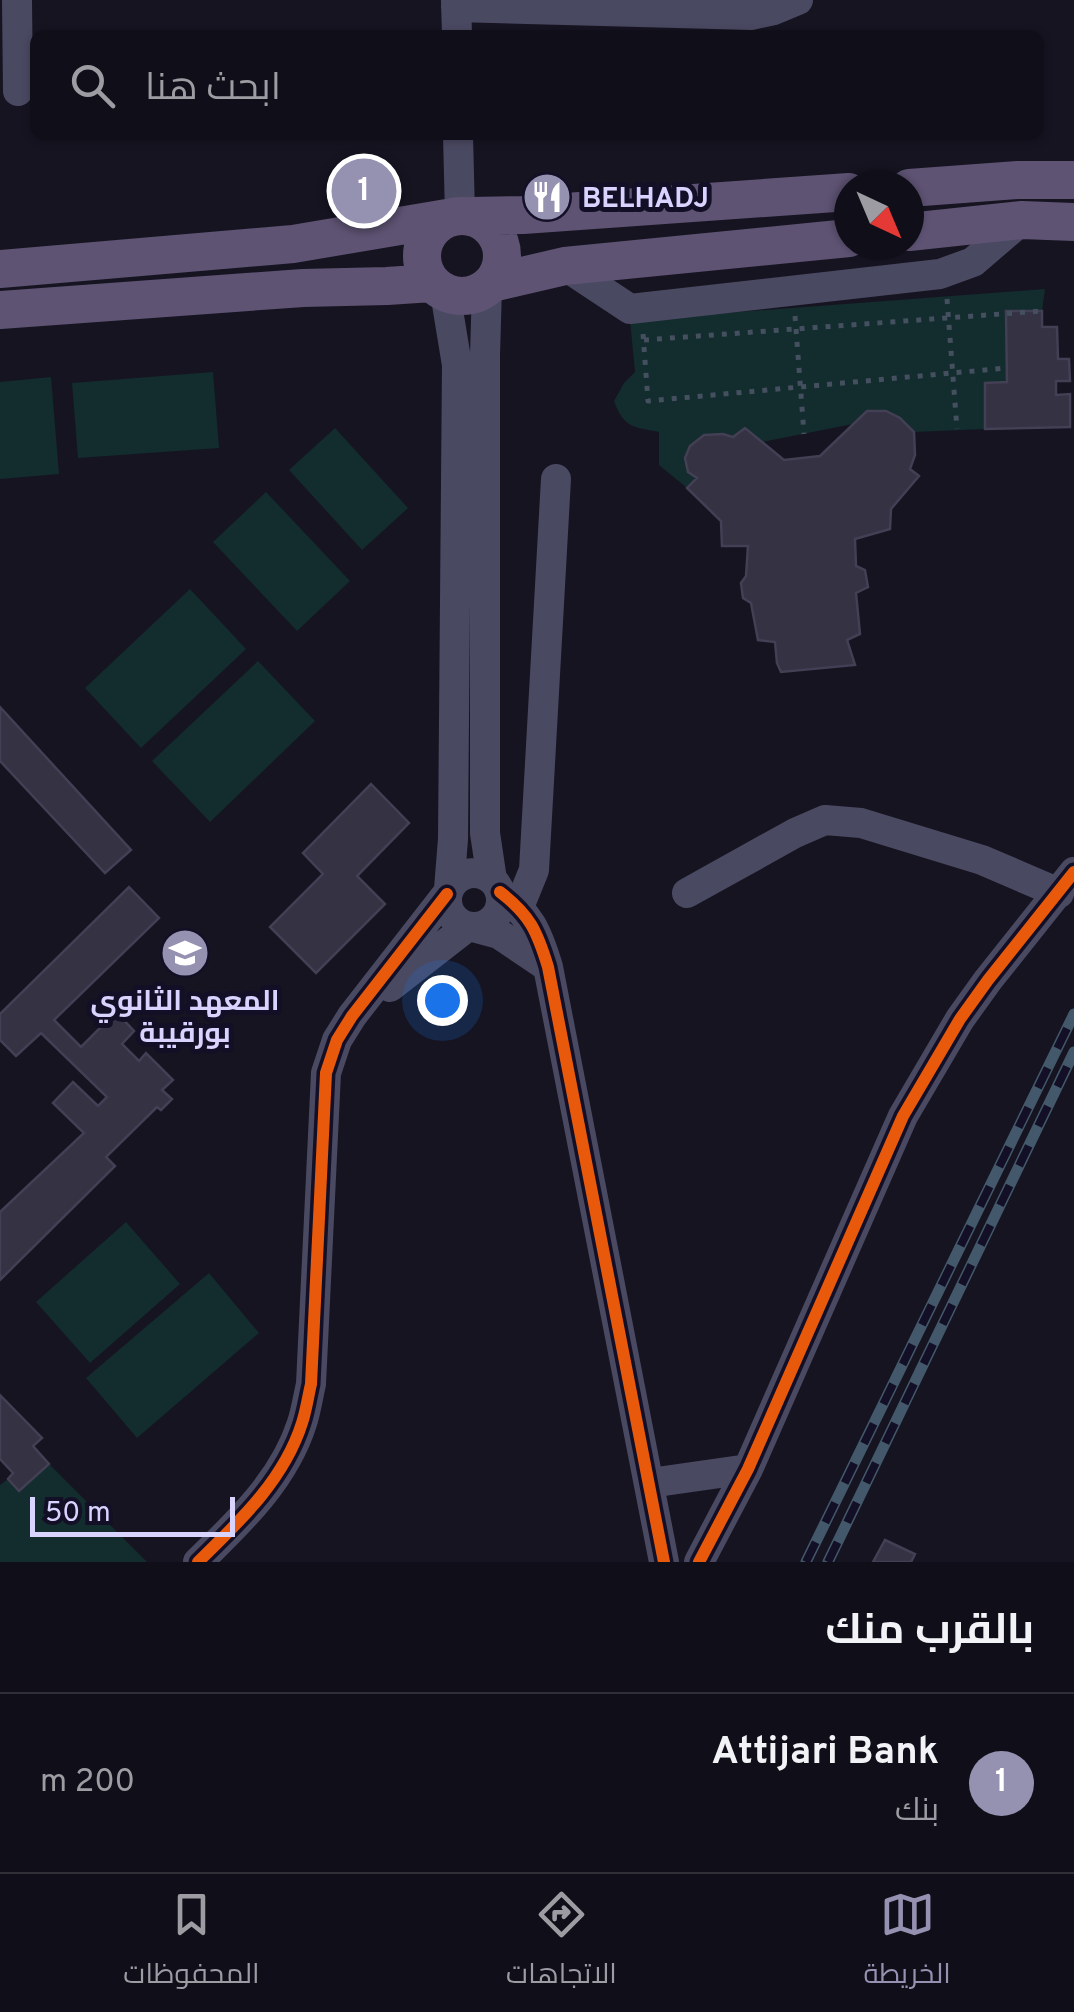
<!DOCTYPE html>
<html lang="ar">
<meta charset="utf-8">
<style>
:root{--surface:#100f19;--page:#191822;--text:#f1f3f6;--muted:#9c9ca2;--line:#302f38;--accent:#9591b1}
body{margin:0;font-family:Overpass,Cairo,sans-serif;background:var(--page);color:var(--text);direction:rtl}
.compass{position:absolute;left:834px;top:170px;width:90px;height:90px;border-radius:50%;background:var(--surface);box-shadow:0 2px 8px #0004;rotate:136deg}
.scale{position:absolute;left:30px;bottom:25px;width:205px;box-sizing:border-box;padding-left:10px;border:5px solid #d9d4ff;border-top:0;font-size:28px;line-height:35px;white-space:nowrap;color:#d9d4ff;-webkit-text-stroke:8px #130f26;paint-order:stroke}
.you{position:absolute;left:442px;top:1000px;width:35px;height:35px;margin:-25px;border:8px solid #fff;border-radius:50%;background:#1a73e8;box-shadow:0 0 0 15px #1a73e833}
.badge{display:grid;place-items:center;width:65px;height:65px;border-radius:50%;background:var(--accent);color:#fff;font-size:32px;font-weight:700}
.pin{position:absolute;translate:-50% -50%;border:5px solid #fff;box-shadow:0 2px 10px #0006}
.list{margin:0;padding:0;list-style:none}
h2{display:flex;justify-content:space-between;align-items:center;height:130px;margin:0;padding:0 40px;font-size:42px}
h2 small{font-size:32px;font-weight:400;color:var(--muted)}
.list li{display:grid;grid-template-columns:65px 1fr auto;gap:30px;align-items:center;box-sizing:border-box;height:180px;padding:0 40px;border-top:2px solid var(--line)}
.list b{display:block;font-size:38px;white-space:nowrap}
.list p{margin:0;font-size:32px;white-space:nowrap;color:var(--muted)}
.list em{font-size:32px;font-style:normal;color:var(--muted)}
.icon{flex:none;width:55px;height:55px;fill:none;stroke:currentColor;stroke-width:2;stroke-linecap:round;stroke-linejoin:round}
.map{position:relative;flex:none;width:1074px;height:1562px;overflow:hidden;direction:ltr}
.search{position:absolute;background:var(--surface);box-shadow:0 2px 8px #0004;left:30px;right:30px;top:30px;height:110px;display:flex;align-items:center;gap:25px;box-sizing:border-box;padding:0 35px;border-radius:15px;color:var(--muted);font-size:38px}
.sheet{height:310px;background:var(--surface)}
nav{display:flex;justify-content:space-around;align-items:center;box-sizing:border-box;height:140px;border-top:2px solid var(--line);background:var(--surface);font-size:28px;color:var(--muted)}
nav a{display:grid;justify-items:center;gap:5px}
nav .on{color:var(--accent)}
.map>svg:first-child{display:block}
</style>
<div class="map">
<svg width="1074" height="1562" viewBox="0 0 1074 1562">
<rect width="100%" height="100%" fill="#161421"/>
<path fill="#132c2d" d="M1045,289L1042,311L1006,312L1007,382L985,383V429L914,432L900,418L886,411H867L853,424L762,442L745,428L733,437C704,428 681,441 688,472L697,478L687,488L659,465V432C633,427 624,428 614,401L624,383L635,372L630,320Z
M213,372L219,448L78,458L72,383Z
M51,377L59,474L0,479V382Z
M335,428L408,508L362,550L289,470Z
M266,492L350,581L297,631L213,542Z
M190,589L246,649L141,748L85,688Z
M258,661L315,721L210,822L152,761Z
M126,1222L180,1284L90,1363L36,1302Z
M209,1273L259,1333L137,1438L86,1378Z
M49,1464L147,1562H0V1485L8,1479L20,1491Z"/>
<path fill="#343243" stroke="#433f54" stroke-width="2.5" d="M1006,311H1042V327H1057L1058,359H1069L1070,381H1056V395L1070,394V427L985,429V383L1007,382Z
M867,411H886L900,418L914,432L915,455L910,469L919,476L891,509L890,529L855,539L856,566L865,570L868,587L856,593L860,634L847,640L855,665L781,672L777,663L775,642L758,640L751,603L743,598L741,583L746,576L748,546H722L721,521L687,488L697,478L688,472L685,458L690,446L704,435L723,434L733,437L745,428L784,460L820,456Z
M0,707L131,850L105,873L0,761Z
M371,784L409,823L357,876L385,904L316,973L270,927L323,874L303,853Z
M129,887L159,918L54,1020L81,1047L116,1012L134,1031L122,1044L139,1061L146,1053L173,1080L162,1090L172,1099L161,1110L157,1107L106,1157L115,1166L0,1280V1212L84,1133L53,1103L73,1082L98,1106L107,1097L41,1033L16,1056L0,1040V1014Z
M0,1395L42,1438L33,1446L49,1464L19,1491L8,1479L13,1473L0,1459Z
M885,1540L915,1554L911,1562H873Z"/>
<g fill="none" stroke-linecap="round" stroke-linejoin="round">
<path stroke="#44505f" stroke-width="5" stroke-dasharray="5 8" stroke-linecap="butt" d="M947,299L957,429
M795,316L804,434
M643,334L648,401L1006,368
M644,340L1042,311"/>
<path stroke="#4a4962" stroke-width="30" d="M17,0L18,91
M456,0L457,35
M456,7L751,15L774,10L798,0
M458,135L460,215
M565,266L630,309L940,274L973,262L1022,220
M487,287L485,355V833L492,880
M445,292L457,365L453,839L449,889
M447 900a27 27 0 1 1 54 0a27 27 0 1 1-54 0Z
M500,892C530,915 537,931 548,967L664,1562
M687,893L795,833L825,820L861,823L982,860L1059,893
M519,907L534,870L556,479
M473,927L499,934L548,967
M390,987L467,927
M650,1483L748,1469
M198,1562C239,1522 284,1480 302,1423C306,1411 308,1397 311,1384L326,1073L337,1040L352,1016L447,894
M699,1562L748,1469L903,1116L960,1019L988,980L1074,872"/>
<path stroke="#5e5373" stroke-width="38" d="M909,188L1018,180H1074
M422 256a40 40 0 1 1 80 0a40 40 0 1 1-80 0Z
M471,216L523,215L849,192
M909,232L1022,220L1074,222
M0,269L293,244L447,218
M492,283L565,266L849,238
M0,310L303,288L387,286L432,283"/>
<g stroke="#43596b" stroke-width="11">
<path id="rail" d="M806,1562L1074,1014
M828,1562L1074,1052"/>
</g>
<use href="#rail" stroke="#130f26" stroke-width="8" stroke-dasharray="22" stroke-linecap="butt"/>
<g stroke="#130f26" stroke-width="19">
<path id="cycleway" d="M500,892C530,915 537,931 548,967L664,1562
M198,1562C239,1522 284,1480 302,1423C306,1411 308,1397 311,1384L326,1073L337,1040L352,1016L447,894
M699,1562L748,1469L903,1116L960,1019L988,980L1074,872"/>
</g>
<use href="#cycleway" stroke="#e8590c" stroke-width="12"/>
</g>
<defs>
<g id="restaurant-disc" transform="scale(2.5)"><circle r="9.5" fill="#9591b1" stroke="#130f26"/><path d="M-5-6h1v4h1v-4h1v4h1v-4h1v5L-1.5 .5V6h-2V.5L-5-1ZM5-6V6H3V1.5H1.5Q1.5-4 5-6Z" fill="#fff"/></g>
<g id="school-disc" transform="scale(2.5)"><circle r="9.5" fill="#9591b1" stroke="#130f26"/><path d="M0-5L7-2L0 1L-7-2ZM-4 1L0 2.5L4 1V4Q0 6-4 4Z" fill="#fff"/></g>
</defs>
<g fill-rule="evenodd">
<use href="#restaurant-disc" x="547" y="197"/>
<use href="#school-disc" x="185" y="953"/>
</g>
<g text-anchor="middle" stroke-width="10" stroke-linejoin="round" paint-order="stroke">
<g font-size="28" font-weight="bold" fill="#d9d4ff" stroke="#130f26" text-anchor="start">
<text x="582" y="207">BELHADJ</text>
<text x="185" y="1010" text-anchor="middle">المعهد الثانوي<tspan x="185" dy="32">بورقيبة</tspan></text>
</g>
</g>
</svg>
<svg class="compass" viewBox="-18 -18 36 36"><path d="M0-13l5 13h-10z" fill="#e53935"/><path d="M0 13l5-13h-10z" fill="#9c9ca2"/></svg>
<div class="scale">50 m</div>
<div class="you"></div>
<div class="pin badge" style="left:364px;top:191px">1</div>
<div class="search"><svg class="icon" aria-label="search" viewBox="0 0 24 24"><circle cx="10" cy="10" r="6"/><path d="M15 15l6 6"/></svg>ابحث هنا</div>
</div>
<section class="sheet">
<h2>بالقرب منك<small></small></h2>
<ul class="list">
<li><span class="badge">1</span><div><b>Attijari Bank</b><p>بنك</p></div><em>200 m</em></li>
</ul>
</section>
<nav>
<a class="on"><svg class="icon" aria-label="map" viewBox="0 0 24 24"><path d="M3 6l6-2 6 2 6-2v14l-6 2-6-2-6 2zM9 4v14M15 6v14"/></svg>الخريطة</a>
<a><svg class="icon" aria-label="directions" viewBox="0 0 24 24"><path d="M12 3l9 9-9 9-9-9zM9 14v-3h6M13 9l2 2-2 2"/></svg>الاتجاهات</a>
<a><svg class="icon" aria-label="saved" viewBox="0 0 24 24"><path d="M7 4h10v16l-5-4-5 4z"/></svg>المحفوظات</a>
</nav>
